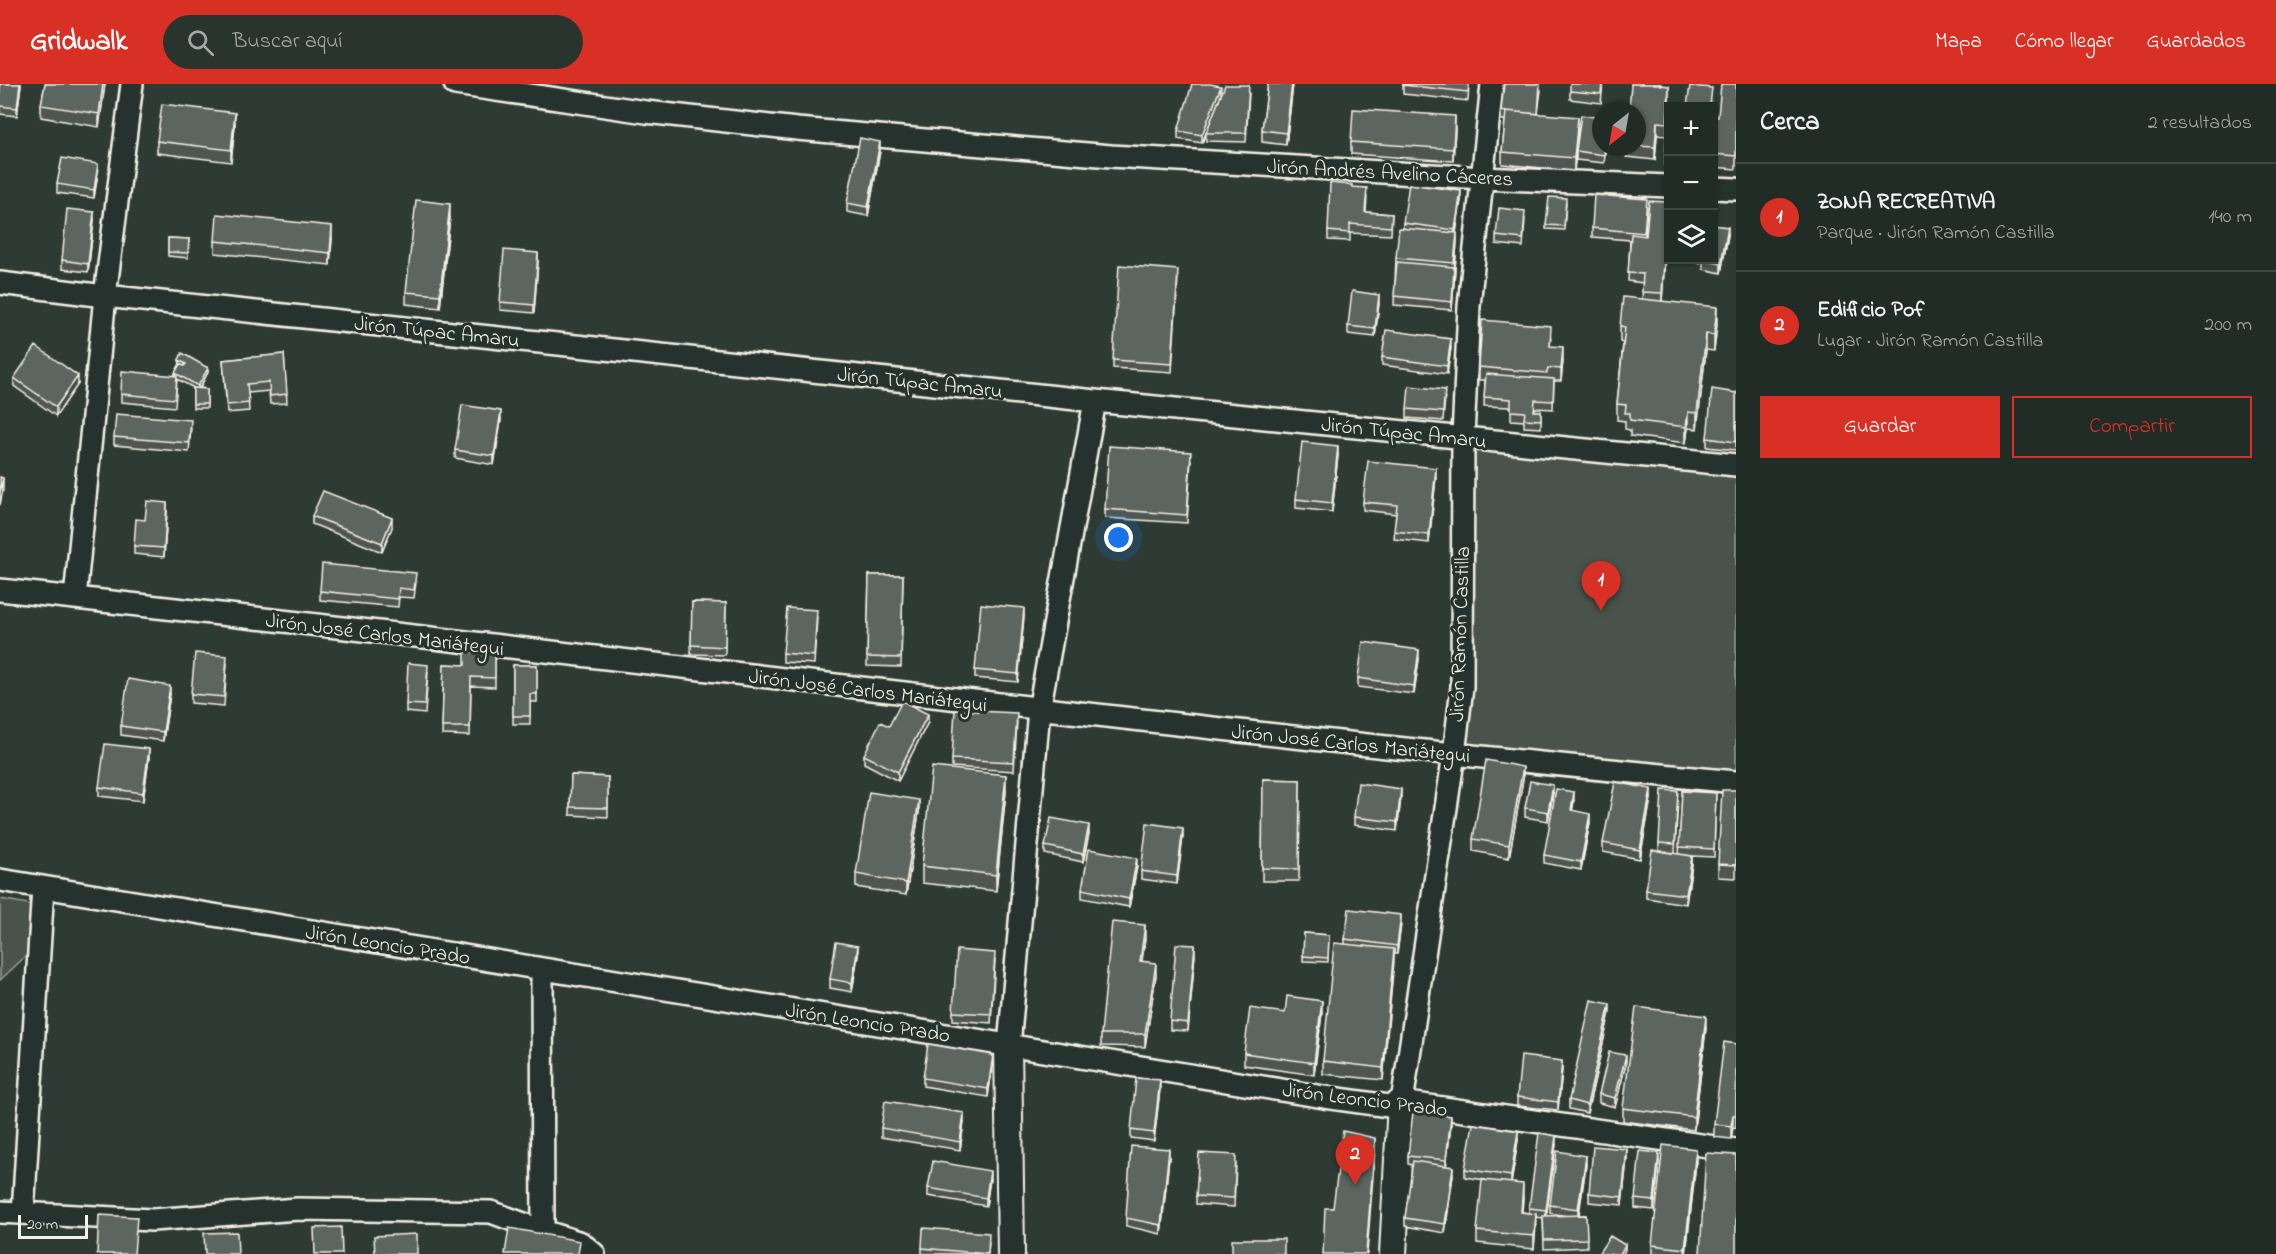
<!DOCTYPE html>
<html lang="es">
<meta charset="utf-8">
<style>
:root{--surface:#222c27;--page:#2a342f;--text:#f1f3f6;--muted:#a2a7a7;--line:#3f4844;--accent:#d93025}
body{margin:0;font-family:"Indie Flower",sans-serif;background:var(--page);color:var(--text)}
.controls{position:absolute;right:18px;top:18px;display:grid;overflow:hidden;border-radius:0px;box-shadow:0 2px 4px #0004}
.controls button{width:54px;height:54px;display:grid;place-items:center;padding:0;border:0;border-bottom:2px solid var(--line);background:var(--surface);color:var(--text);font:30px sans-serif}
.compass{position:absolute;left:1592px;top:18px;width:54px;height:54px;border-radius:50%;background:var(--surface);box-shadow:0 2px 4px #0004;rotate:211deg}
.scale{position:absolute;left:18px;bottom:15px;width:70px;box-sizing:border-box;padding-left:6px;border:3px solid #f4f1e8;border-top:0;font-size:16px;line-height:21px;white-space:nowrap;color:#f4f1e8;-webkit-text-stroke:4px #26332d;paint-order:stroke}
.you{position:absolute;left:1119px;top:454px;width:21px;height:21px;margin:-15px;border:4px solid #fff;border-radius:50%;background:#1a73e8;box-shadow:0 0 0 9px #1a73e833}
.badge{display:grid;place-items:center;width:39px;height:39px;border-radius:50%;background:var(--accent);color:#fff;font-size:20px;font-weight:700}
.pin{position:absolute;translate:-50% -50px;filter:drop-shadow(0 2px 3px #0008)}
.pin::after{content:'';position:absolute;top:32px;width:21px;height:18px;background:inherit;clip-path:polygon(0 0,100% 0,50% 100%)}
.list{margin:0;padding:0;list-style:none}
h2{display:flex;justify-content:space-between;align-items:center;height:78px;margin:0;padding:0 24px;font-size:26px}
h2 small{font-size:20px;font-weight:400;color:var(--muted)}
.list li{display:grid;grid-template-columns:39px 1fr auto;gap:18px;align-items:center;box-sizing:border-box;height:108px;padding:0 24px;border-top:2px solid var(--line)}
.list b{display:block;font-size:22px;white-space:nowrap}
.list p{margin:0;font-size:20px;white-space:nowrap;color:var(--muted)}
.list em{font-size:20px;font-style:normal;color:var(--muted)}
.actions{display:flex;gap:12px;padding:18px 24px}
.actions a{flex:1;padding:14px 0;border:2px solid var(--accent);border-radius:0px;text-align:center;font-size:21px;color:var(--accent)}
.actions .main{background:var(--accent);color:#fff}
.icon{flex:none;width:33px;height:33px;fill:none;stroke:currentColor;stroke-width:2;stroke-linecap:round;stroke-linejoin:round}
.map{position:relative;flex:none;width:1736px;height:1170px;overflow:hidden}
header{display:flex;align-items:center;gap:36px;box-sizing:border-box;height:84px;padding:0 30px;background:var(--accent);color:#fff}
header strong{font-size:28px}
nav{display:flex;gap:33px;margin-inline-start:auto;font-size:21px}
.search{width:420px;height:54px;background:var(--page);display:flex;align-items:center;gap:15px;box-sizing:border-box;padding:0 21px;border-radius:33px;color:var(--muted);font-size:22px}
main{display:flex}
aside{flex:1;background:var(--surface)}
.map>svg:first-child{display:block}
</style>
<header>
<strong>Gridwalk</strong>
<div class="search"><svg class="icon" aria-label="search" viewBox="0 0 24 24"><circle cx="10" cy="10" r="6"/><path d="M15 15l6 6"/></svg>Buscar aquí</div>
<nav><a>Mapa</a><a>Cómo llegar</a><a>Guardados</a></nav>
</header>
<main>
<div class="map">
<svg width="1736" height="1170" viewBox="0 0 1736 1170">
<rect width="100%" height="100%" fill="#2e3b34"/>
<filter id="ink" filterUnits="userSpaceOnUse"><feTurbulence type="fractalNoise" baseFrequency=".0167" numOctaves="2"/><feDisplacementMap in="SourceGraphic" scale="12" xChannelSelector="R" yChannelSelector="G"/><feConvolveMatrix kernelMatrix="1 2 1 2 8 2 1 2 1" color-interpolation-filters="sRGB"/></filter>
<g filter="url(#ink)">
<path fill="#48524c" stroke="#9ea29a" stroke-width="1.5" d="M1463,354L1736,381V698L1466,672Z
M0,815L34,821L27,871L0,896Z"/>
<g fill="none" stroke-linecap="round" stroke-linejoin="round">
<g stroke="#f4f1e8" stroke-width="26">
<path id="minor" d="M455,0L646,28L797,45L1111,72L1483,94L1668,102
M1714,104L1736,105
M0,199L105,212L1095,317L1736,381
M0,506C579,567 1156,644 1736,698
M75,514L105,212L132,0
M0,796L1324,1013L1389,1022L1401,1018L1736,1066
M542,886L543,1147
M1008,973L1039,626L1095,317
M1400,1032L1454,670L1462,603L1463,354L1469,222L1492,0
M0,1128L152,1136L298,1125L491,1128L543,1147L581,1159L594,1170
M23,1129L43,803"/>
</g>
<g stroke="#f4f1e8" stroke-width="30">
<path id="tertiary" d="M1008,961L1011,1170
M1393,1170L1401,1018"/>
</g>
<use href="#minor" stroke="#26332d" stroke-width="21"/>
<use href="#tertiary" stroke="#26332d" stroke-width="26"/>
</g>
<path fill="#4f5751" stroke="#f4f1e8" stroke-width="1.5" d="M0,0H21L17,32L0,30Z
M45,0H105L99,43L41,33V21Z
M1268,0H1293L1286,61L1262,58V46Z
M1403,0H1469L1468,17L1403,10Z
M1603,0L1601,19L1570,15V7Z
M1631,0H1661L1669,14L1667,52L1657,51L1655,76L1626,73V63H1637V27Z
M1736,0V85L1713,83V32L1718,33Z
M1541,6L1538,30L1578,46L1574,87L1502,80V68L1505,36H1501V27Z
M1221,10H1249L1246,58L1206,57V49L1218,19L1202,59L1178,55V47Z
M1668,37V85L1665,84V72Z
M235,41L231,78L157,69V57Z
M1455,45L1453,77L1351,70V58Z
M1601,63H1606L1604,79L1576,76V67Z
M880,67L868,132L847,128V119Z
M98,88L94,114L57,109V100Z
M1352,103L1367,113L1366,128L1392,130L1391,151L1350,149V157L1328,156V147Z
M1461,116L1456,149L1457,157L1452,226L1394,221L1396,174L1403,144V139Z
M1566,119L1564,146L1546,145V141Z
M1647,123L1645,152H1646L1668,128L1662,217L1717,240L1714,267L1706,266L1697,345L1688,344L1686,359L1630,352V346L1625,345V337L1617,336V320L1623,259L1620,258V242L1642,215L1643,199L1628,197L1630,156L1592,153V144Z
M450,133L440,224L406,220V208Z
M1525,135L1523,163L1496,160V152Z
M94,136L88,188L62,185V176Z
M1668,144V175H1666Z
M1728,151L1721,189L1703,185V176Z
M168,154L189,155L188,174L168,172Z
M332,154L330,181L215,169V157Z
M1671,176H1700V179Z
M538,177L534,229L500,226V218Z
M1178,194L1172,288L1113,284V276Z
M1379,219L1375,253L1348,250V242Z
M1551,254L1550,262L1563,276L1561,297H1554L1553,325L1535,324V327H1541V344L1524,343V337L1511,336V323L1484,322L1485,296H1479V283Z
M1451,264L1447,290L1382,281V273Z
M284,270L287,319L270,320L269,307L248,309L249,327L227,329L223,276Z
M179,276L208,288L200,304L207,305V324H193V304H194L177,295L175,323L121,318V310L175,291V289L180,280Z
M14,294L78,300L56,332L14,302Z
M1736,309V366L1707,363V354Z
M1445,314L1443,337L1407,334V325Z
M501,336L494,381L455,374V366Z
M191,344L189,368L114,361V353Z
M1338,371L1332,428L1296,424V415Z
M1191,376L1187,439L1105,434V425Z
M1436,393L1429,459L1394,455L1396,430L1363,426V418Z
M167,427L164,473L134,470V462L145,436Z
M312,432L392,443L382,468L312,440Z
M869,491H903L901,583L867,582Z
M416,498L414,514L399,513L398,523L320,516V507Z
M692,518L726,519L725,571L691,570Z
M1024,532L1018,598L975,594V586Z
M817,534L814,580L783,578V569Z
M495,569V603L471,602L470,652L442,651L444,580L465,581Z
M1419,575L1414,610L1358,603V594Z
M227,580L224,622L191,619V610Z
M513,581H537V618H530V640H513Z
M428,589L425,630L406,628V620Z
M170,610L163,657L121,651V642Z
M928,638L898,697L864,679V671L889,642Z
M1017,638L1014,687L952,683V675Z
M149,674L143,717L99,712V703Z
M571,691L608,693V733L570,731Z
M1263,695L1300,696L1299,797H1262Z
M1523,695L1509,774L1473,767V755Z
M1736,706V794L1718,793V780Z
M1006,707L996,807L922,799V782Z
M1682,707L1716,709L1714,773L1692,772V780L1686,820L1646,814V806L1659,767V759L1678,715L1675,769L1659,767L1679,770Z
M1553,709L1548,737L1525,733V724Z
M1401,713L1397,747L1354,741V733Z
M1651,714L1640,775L1603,768V759Z
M1574,717L1572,726L1590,738L1581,786L1544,779V771Z
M919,728L906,811L856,803V790Z
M1089,750L1083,778L1045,770V762Z
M1183,752L1177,800L1141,795V787Z
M1137,783L1129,823L1082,814V805Z
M1401,840L1397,870H1394L1383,996L1323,990V977L1345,860V855Z
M1304,849L1329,851L1328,878L1303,877Z
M1145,854L1142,877L1156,891L1145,963L1101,962V950Z
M1195,870L1188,947L1170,946V937Z
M858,871L852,908L830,904V895Z
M995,877L991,939L953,936V928Z
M1610,928L1587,1029L1569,1025V1016Z
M1285,929H1322L1314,991L1244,981V969Z
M1706,944L1694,1046L1623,1037V1024Z
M1736,960V1044L1733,1043L1731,1055L1714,1053V1040Z
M993,979L988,1013L923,1002V994Z
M1626,980L1615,1023L1599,1019V1010Z
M1562,985L1558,1026L1517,1022V1013Z
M1160,1005L1154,1057L1131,1054V1046Z
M964,1038L960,1066L881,1053V1044Z
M1451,1041L1446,1082L1453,1091L1445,1149L1405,1142V1134L1413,1081L1408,1080V1072Z
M1518,1056L1511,1099L1523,1113L1522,1128L1529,1129V1124L1556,1060L1546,1132H1567L1550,1129V1121L1586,1081L1579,1131H1586L1587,1163L1544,1165L1543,1134L1536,1133L1534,1165L1477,1159V1147L1485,1096L1465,1093V1085Z
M1169,1074L1161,1150L1126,1142V1134Z
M1627,1074L1622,1121L1589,1118V1109Z
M1659,1077L1654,1126L1635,1124V1115Z
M1696,1078L1686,1170H1652V1161Z
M1236,1080L1234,1123L1196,1120V1112Z
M990,1095L986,1122L928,1112V1104Z
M989,1158L988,1170H922V1164Z"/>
<path fill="#404742" stroke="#f4f1e8" stroke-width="1.5" d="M20,0H21L17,32V24Z
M103,0H105L99,43V30Z
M1292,0H1293L1286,61V49Z
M1221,2V11L1202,59V51Z
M1669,2V14L1667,52V39Z
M235,29V41L231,78V66Z
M1455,32V45L1453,77V65Z
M1578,33V46L1574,87V74Z
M1657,38V51L1655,76V63Z
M880,58V67L868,132V123Z
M98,80V88L94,114V106Z
M1461,107V116L1455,155V146Z
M450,120V133L440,224V211Z
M1668,120V128L1662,218V209Z
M94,128V136L88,188V180Z
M332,142V154L330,181V169Z
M1728,143V151L1721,189V180Z
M1457,149V157L1452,226V218Z
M538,169V177L534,229V221Z
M1379,211V219L1375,253V245Z
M1717,223V240L1714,267V251Z
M1706,250V266L1697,345V329Z
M1451,255V264L1447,290V282Z
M1563,263V276L1561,297V285Z
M208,284V288L198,307V302Z
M78,292V300L56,332V323Z
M501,327V336L494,381V372Z
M1688,328V344L1686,359V343Z
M1338,362V371L1332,428V419Z
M1436,384V393L1429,459V451Z
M3,394V406L0,421V408Z
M167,419V427L164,473V464Z
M392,434V443L382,468V459Z
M1024,524V532L1018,598V590Z
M1419,566V575L1414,610V602Z
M170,602V610L163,657V648Z
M928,630V638L898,697V688Z
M149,665V674L143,717V709Z
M1523,683V695L1509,774V761Z
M1006,691V707L996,807V791Z
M1553,701V709L1548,737V728Z
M1401,705V713L1397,747V738Z
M1651,705V714L1640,775V766Z
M1574,708V717L1571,735V726Z
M919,716V728L906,811V799Z
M1590,730V738L1581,786V778Z
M1089,741V750L1083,778V770Z
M1183,744V752L1177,800V792Z
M1692,772V780L1686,820V811Z
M1137,774V783L1129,823V815Z
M1401,831V840L1397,870V862Z
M1145,841V854L1140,889V877Z
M1195,861V870L1188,947V939Z
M858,862V871L852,908V899Z
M1394,865V877L1383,996V984Z
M1156,879V891L1145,963V950Z
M1322,917V929L1314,991V979Z
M1610,920V928L1587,1029V1021Z
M1706,932V944L1694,1046V1033Z
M993,971V979L988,1013V1005Z
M1626,971V980L1615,1023V1014Z
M1562,977V985L1558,1026V1018Z
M1160,996V1005L1154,1057V1049Z
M964,1029V1038L960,1066V1058Z
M1733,1031V1043L1731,1055V1042Z
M1451,1032V1041L1446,1084V1076Z
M1518,1047V1056L1511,1100V1092Z
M1556,1052V1060L1546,1135V1126Z
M1375,1054V1066L1367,1170H1366Z
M1169,1065V1074L1161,1150V1141Z
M1627,1065V1074L1622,1121V1113Z
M1696,1065V1078L1686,1170H1685Z
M1659,1069V1077L1654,1126V1117Z
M1586,1072V1081L1578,1133V1125Z
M1453,1083V1091L1445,1149V1140Z
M990,1087V1095L986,1122V1114Z
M1523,1100V1113L1521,1141V1128Z
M1536,1130V1142L1534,1165V1152Z
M1625,1161V1166L1623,1170H1620Z"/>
<path fill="#5c655e" stroke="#f4f1e8" stroke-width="1.5" d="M0,0H20L17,24L0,22Z
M45,0H103L99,30L41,21Z
M1192,0H1210L1221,2L1202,51L1178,47Z
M1268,0H1292L1286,49L1262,46Z
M1403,0H1469L1468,8L1403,1Z
M1504,0H1540L1538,30L1506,27V28L1501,27Z
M1570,0H1602L1601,10L1570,7Z
M1631,0H1660V1L1669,2L1667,39L1657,38L1655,63L1637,62V27H1629Z
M1721,0H1736V72L1713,70V32L1718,33Z
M1225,1H1249L1246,49H1206Z
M1690,2L1712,4L1710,22H1687Z
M162,20L235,29L231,66L157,57Z
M1353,25L1455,32L1453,65L1351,58Z
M1506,27L1578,33L1574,74L1502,68Z
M1581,31L1601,34V63H1605L1604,71L1576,67Z
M1668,37V72H1665Z
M860,54L880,58L868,123L847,119Z
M62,74L98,80L94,106L57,100Z
M1330,99L1352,101V103L1367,104L1365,128L1392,130L1391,143L1350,140V149L1328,147Z
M1409,100L1461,107L1455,146L1403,139Z
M1594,111L1647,115L1644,149L1592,144Z
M1549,113L1566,114L1564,142L1546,141Z
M416,116L450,120L440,211L406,208Z
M1649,117L1668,118L1662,209L1642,208L1643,190L1628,189L1631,150L1646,152Z
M1499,124L1525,127L1523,155L1496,152Z
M67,125L94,128L88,180L62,176Z
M217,130L332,142L330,169L215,157Z
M1713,141L1728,143L1721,180L1703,177V176H1713Z
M1399,144L1457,149L1454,179L1396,174Z
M1668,144V167H1666Z
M168,154L189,155L188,169L168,168Z
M504,166L538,169L534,221L500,218Z
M1397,178L1454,183L1452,218L1394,212Z
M1119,181L1178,186L1172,280L1113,276Z
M1352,207L1379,211L1375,245L1348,242Z
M1623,213L1717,223L1714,251L1706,250L1697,329L1688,328L1686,343L1630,336V329H1625L1626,321L1617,320L1625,243L1620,242Z
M1482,236L1551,242L1550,262L1563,263L1561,285L1548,284L1547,289L1479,283Z
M1386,246L1451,255L1447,282L1382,273Z
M36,262L78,292L56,323L14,294Z
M182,269L208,284L198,302L175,289L180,280L184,282L186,280L179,276Z
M284,270L287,310L270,312L269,298L247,300L249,319L227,321L223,276Z
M122,287L177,292L175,315L121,310Z
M1486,290L1554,295L1553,317L1535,316L1534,327H1541V336L1524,335L1525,328L1511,327V315L1484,313Z
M1409,302L1445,306L1443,328L1407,325Z
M193,304L207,305V320H193Z
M1712,305L1736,309V358L1707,354Z
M462,321L501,327L494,372L455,366Z
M116,330L191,336L189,359L114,353Z
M1302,358L1338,362L1332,419L1296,415Z
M1109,362L1191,368L1187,431L1105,425Z
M1368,377L1436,384L1429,451L1394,447L1397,421L1363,418Z
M0,393L3,394L0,408Z
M323,407L392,434L382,459L312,432Z
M147,417L167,419L164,464L134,462L136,435L145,436Z
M322,480L416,489L414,506L399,504L398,515L320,507Z
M869,491H903L901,574L867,573Z
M692,518L726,519L725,563L691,561Z
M981,520L1024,524L1018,590L975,586Z
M787,524L817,526L814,572L783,569Z
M1363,558L1419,566L1414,602L1358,594Z
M465,568L495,569V594L471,593L470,643H442L444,580L465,581Z
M195,569L227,572L224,613L191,610Z
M408,579L428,581L425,621L406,620Z
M513,581H537V610H530V632H513Z
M128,595L170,602L163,648L121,642Z
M902,617L928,630L898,688L864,671L880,638L889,642Z
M955,626L1017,629L1014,678L952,675Z
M105,660L149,665L143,709L99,703Z
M1486,676L1523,683L1509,761L1473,755Z
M932,683L1006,691L996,791L922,782Z
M571,691L608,693V724L570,723Z
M1263,695L1300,696L1299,785L1262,784Z
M1530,697L1553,701L1548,728L1525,724Z
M1615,698L1651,705L1640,766L1603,759Z
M1358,699L1401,705L1397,738L1354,733Z
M1556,705L1574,708L1571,726L1590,730L1581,778L1544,771Z
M1662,706L1678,707L1675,760L1659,759Z
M1722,706H1736V781L1718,780Z
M1682,707L1716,709L1714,765L1679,763Z
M869,708L919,716L906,799L856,790Z
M1051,734L1089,741L1083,770L1045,762Z
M1147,739L1183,744L1177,792L1141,787Z
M1089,765L1137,774L1129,815L1082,805Z
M1652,766L1692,772L1686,811L1646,806Z
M1349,825L1401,831L1397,862L1345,855Z
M1112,838L1145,841L1140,877L1156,879L1145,950H1101Z
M1304,849L1329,851L1328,874L1303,872Z
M836,858L858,862L852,899L830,895Z
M1334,859L1394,865L1383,984L1323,977Z
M1176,860L1195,861L1188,939L1170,937Z
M957,866L995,869L991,930L953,928Z
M1287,912L1322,917L1314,979L1244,969L1250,924L1285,929Z
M1591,916L1610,920L1587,1021L1569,1016Z
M1636,923L1706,932L1694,1033L1623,1024Z
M1724,958L1736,960V1031H1733L1731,1042L1714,1040Z
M928,960L993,971L988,1005L923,994Z
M1609,968L1626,971L1615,1014L1599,1010Z
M1521,972L1562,977L1558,1018L1517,1013Z
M1136,994L1160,996L1154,1049L1131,1046Z
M885,1017L964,1029L960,1058L881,1044Z
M1413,1028L1451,1032L1446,1076L1408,1072Z
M1473,1040L1518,1047L1511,1092L1465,1085Z
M1343,1047L1375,1054L1366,1170H1323L1325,1124H1333Z
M1539,1049L1556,1052L1546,1126L1529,1124Z
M1663,1061L1696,1065L1685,1165L1652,1161Z
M1131,1062L1169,1065L1161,1141L1126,1134Z
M1593,1062L1627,1065L1622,1113L1589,1109Z
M1557,1067L1586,1072L1578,1125L1550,1121Z
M1640,1067L1659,1069L1654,1117L1635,1115Z
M1199,1069L1236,1071L1234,1114L1196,1112Z
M1706,1069L1736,1071V1170H1700Z
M933,1077L990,1087L986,1114L928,1104Z
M1413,1077L1453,1083L1445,1140L1405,1134Z
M1482,1096L1523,1100L1521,1128L1536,1130L1534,1152L1477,1147Z
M99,1131L137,1133L134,1170H97Z
M1586,1131L1587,1155L1544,1156L1543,1132Z
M341,1143L342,1170H315L314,1144Z
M509,1144L580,1157L578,1170H505Z
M923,1144L989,1149L988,1170L922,1164Z
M237,1148L238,1170H205L204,1149Z
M417,1150V1170H375L374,1152Z
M1610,1152L1625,1161L1620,1170H1598Z
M1232,1155H1284V1170H1232Z"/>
</g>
<g text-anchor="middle" stroke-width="6" stroke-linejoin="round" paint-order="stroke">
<g font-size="21" fill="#f4f1e8" stroke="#26332d">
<text transform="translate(1390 88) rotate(3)" y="7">Jirón Andrés Avelino Cáceres</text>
<text transform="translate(437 247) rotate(6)" y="7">Jirón Túpac Amaru</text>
<text transform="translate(920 298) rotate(6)" y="7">Jirón Túpac Amaru</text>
<text transform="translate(1404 348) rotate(6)" y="7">Jirón Túpac Amaru</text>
<text transform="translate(385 550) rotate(7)" y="7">Jirón José Carlos Mariátegui</text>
<text transform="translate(1459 550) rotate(-88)" y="7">Jirón Ramón Castilla</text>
<text transform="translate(868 606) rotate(7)" y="7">Jirón José Carlos Mariátegui</text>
<text transform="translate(1351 659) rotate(6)" y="7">Jirón José Carlos Mariátegui</text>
<text transform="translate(388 860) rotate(9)" y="7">Jirón Leoncio Prado</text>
<text transform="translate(868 938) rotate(9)" y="7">Jirón Leoncio Prado</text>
<text transform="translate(1365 1015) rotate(7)" y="7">Jirón Leoncio Prado</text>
</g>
</g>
</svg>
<div class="controls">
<button>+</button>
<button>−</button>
<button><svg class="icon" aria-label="layers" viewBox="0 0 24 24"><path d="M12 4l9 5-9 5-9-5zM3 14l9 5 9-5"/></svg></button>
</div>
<svg class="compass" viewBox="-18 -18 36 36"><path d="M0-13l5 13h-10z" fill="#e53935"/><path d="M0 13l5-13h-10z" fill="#a2a7a7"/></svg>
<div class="scale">20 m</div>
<div class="you"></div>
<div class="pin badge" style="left:1601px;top:527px">1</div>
<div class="pin badge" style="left:1355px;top:1101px">2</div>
</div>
<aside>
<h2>Cerca<small>2 resultados</small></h2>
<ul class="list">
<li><span class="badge">1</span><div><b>ZONA RECREATIVA</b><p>Parque · Jirón Ramón Castilla</p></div><em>140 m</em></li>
<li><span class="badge">2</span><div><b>Edificio Pof</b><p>Lugar · Jirón Ramón Castilla</p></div><em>200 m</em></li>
</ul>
<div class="actions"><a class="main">Guardar</a><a>Compartir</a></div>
</aside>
</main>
